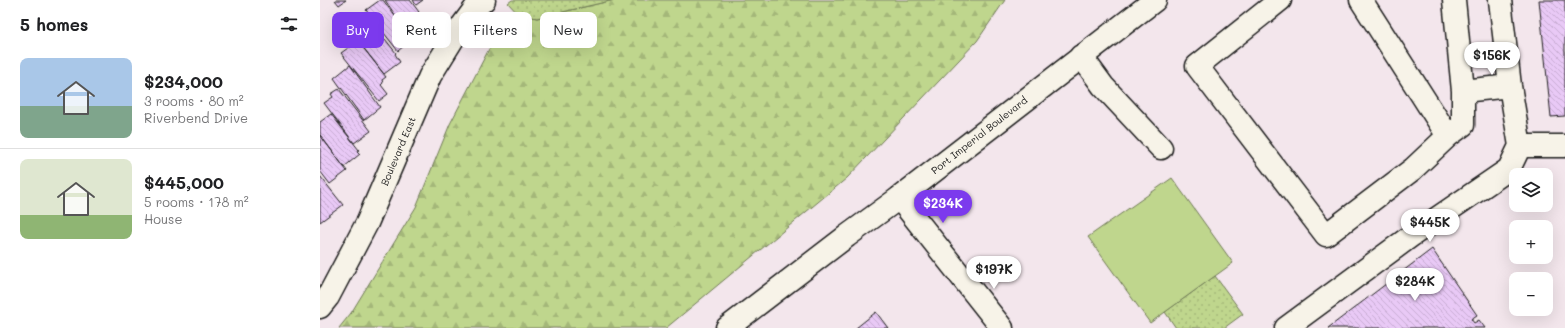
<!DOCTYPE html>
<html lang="en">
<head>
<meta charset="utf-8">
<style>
  :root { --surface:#fff; --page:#f2f2f2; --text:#202124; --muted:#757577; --line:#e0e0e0; --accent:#7c3aed }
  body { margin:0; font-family:Mali,sans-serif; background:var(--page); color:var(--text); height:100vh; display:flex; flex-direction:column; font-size:15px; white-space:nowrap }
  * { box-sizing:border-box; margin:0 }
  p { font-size:13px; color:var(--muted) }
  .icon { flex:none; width:22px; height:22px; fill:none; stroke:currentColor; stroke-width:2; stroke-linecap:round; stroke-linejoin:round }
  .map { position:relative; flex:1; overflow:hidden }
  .drawer { display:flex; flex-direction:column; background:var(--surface); width:320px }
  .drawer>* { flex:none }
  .top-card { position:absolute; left:12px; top:12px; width:380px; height:36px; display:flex; gap:8px }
  .controls { position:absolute; left:1189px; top:168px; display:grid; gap:8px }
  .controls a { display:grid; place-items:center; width:44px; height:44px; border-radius:8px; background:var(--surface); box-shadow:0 4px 16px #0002; font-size:20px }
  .price { position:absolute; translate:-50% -34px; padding:0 9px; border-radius:14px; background:#fff; color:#222; font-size:13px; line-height:26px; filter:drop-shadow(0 1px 2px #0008) }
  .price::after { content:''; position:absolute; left:50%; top:24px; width:12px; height:9px; margin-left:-6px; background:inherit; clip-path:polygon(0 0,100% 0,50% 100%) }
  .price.selected { background:var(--accent); color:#fff }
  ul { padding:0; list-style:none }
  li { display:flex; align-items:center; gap:12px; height:100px; padding:0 20px }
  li+li { border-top:1px solid var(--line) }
  li span { display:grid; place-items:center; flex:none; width:112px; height:80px; border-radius:8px; color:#555 }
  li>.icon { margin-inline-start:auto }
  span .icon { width:48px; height:48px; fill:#fffc; stroke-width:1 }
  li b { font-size:17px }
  h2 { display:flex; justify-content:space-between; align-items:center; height:48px; padding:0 20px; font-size:17px }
  .chip { padding:0 14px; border-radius:8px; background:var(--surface); box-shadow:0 4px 16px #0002; font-size:14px; line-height:36px }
  .chip.selected { background:var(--accent); color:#fff }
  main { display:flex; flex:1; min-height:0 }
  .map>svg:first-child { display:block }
</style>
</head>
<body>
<main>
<section class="drawer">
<h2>5 homes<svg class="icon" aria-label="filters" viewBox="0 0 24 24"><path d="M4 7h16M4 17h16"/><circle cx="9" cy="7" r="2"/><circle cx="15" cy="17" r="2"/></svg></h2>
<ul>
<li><span style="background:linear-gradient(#a9c7e8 60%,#7fa58c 0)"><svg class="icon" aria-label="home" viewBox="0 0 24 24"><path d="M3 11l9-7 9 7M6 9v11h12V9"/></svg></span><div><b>$234,000</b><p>3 rooms · 80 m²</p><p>Riverbend Drive</p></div></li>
<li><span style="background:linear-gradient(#dfe7d0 70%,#8fb573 0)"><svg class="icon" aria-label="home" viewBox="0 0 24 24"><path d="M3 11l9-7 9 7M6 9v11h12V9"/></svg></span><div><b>$445,000</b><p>5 rooms · 178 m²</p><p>House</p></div></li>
</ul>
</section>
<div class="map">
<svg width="1245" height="328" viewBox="0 0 1245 328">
  <defs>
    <pattern id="forest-firs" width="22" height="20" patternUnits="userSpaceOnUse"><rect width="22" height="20" fill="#bfd68d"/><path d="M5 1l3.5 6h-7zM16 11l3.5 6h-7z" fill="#a4b779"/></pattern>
    <pattern id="park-dots" width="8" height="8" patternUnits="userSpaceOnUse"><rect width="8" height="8" fill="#bfd68d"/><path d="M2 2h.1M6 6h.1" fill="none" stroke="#a4b779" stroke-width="1.8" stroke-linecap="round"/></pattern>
    <pattern id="building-back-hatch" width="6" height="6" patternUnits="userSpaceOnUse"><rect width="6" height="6" fill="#e9c9f6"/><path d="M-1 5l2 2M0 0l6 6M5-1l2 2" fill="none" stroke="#c7acd2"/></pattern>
  </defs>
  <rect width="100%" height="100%" fill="#f3e6ec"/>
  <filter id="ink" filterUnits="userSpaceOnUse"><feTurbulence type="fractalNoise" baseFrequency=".025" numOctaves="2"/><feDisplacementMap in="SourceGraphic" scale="8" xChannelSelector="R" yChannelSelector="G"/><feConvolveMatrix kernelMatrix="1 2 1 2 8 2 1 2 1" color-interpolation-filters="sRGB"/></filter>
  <g filter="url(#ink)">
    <path fill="url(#forest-firs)" stroke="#6e7954" d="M294,0H685L657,41L527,178L346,328H19L31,313L96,207L130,124L169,49L198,14L217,18Z"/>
    <path fill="url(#park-dots)" stroke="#6e7954" d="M192,0H294L217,18L198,14L188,3Z
      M895,276L923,314L904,328H856L845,312Z"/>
    <path fill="#bfd68d" stroke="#6e7954" d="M852,178L913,263L830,323L768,237Z"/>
    <path fill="url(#building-back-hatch)" stroke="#1c1c1c" d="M15,0H26L19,5Z
      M60,0H63L92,39L78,51L46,10Z
      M65,0H90L99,12L82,25Z
      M93,0H103L96,5Z
      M1219,0H1245V116L1231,117Z
      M49,18L58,29L55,31L61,39H65L76,53L75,54L80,62L64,74L42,46L43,42L40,38L38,40L31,30Z
      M38,41L66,77L62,80L63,83L61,85L68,94L59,101L21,53Z
      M30,65L60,107L44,120L14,78Z
      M19,89L51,131L34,143L4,103L13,97L11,94Z
      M11,114L39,150L37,151L40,154L24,167L0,135V122Z
      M0,135L27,171L10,184L0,171Z
      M0,176L23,205L0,222Z
      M1112,249L1157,315L1151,319L1154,323L1159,320L1165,328H1008Z
      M556,312L568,328H536Z"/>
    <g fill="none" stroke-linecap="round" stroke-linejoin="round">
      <g stroke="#1c1c1c" stroke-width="25">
        <path id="minor" d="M960,0L877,66L1006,235L1093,169L1128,136
          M1041,0L1128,136L1143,125V91L1134,0
          M1180,0L1190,86L1200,146
          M761,56L783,86L841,148
          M1143,91L1190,86
          M579,198L682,328
          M966,328L1091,236L1189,169L1200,146H1245"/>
      </g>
      <g stroke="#1c1c1c" stroke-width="25">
        <path id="major" d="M0,307L8,297L47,223L110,76L136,34L156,7L164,0
          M407,328L527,236L579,198L835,0"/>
      </g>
      <use href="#minor" stroke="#f7f3e8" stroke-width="22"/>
      <use href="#major" stroke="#f7f3e8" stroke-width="22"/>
    </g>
  </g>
  <g text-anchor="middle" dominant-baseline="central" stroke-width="3" stroke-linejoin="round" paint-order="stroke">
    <g font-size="10" fill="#1c1c1c" stroke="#f7f3e8">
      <text transform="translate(659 135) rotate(-38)">Port Imperial Boulevard</text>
      <text transform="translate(78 151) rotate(-67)">Boulevard East</text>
    </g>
  </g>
</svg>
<div class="controls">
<a><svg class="icon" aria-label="layers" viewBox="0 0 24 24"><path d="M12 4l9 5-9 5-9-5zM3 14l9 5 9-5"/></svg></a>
<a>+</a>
<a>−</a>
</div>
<b class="price" style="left:1172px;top:76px">$156K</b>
<b class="price selected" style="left:623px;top:224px">$234K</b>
<b class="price" style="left:1110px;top:243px">$445K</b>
<b class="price" style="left:674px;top:290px">$197K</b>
<b class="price" style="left:1095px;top:302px">$284K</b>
<div class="top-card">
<a class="chip selected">Buy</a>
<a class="chip">Rent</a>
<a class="chip">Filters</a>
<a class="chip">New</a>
</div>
</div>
</main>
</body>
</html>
